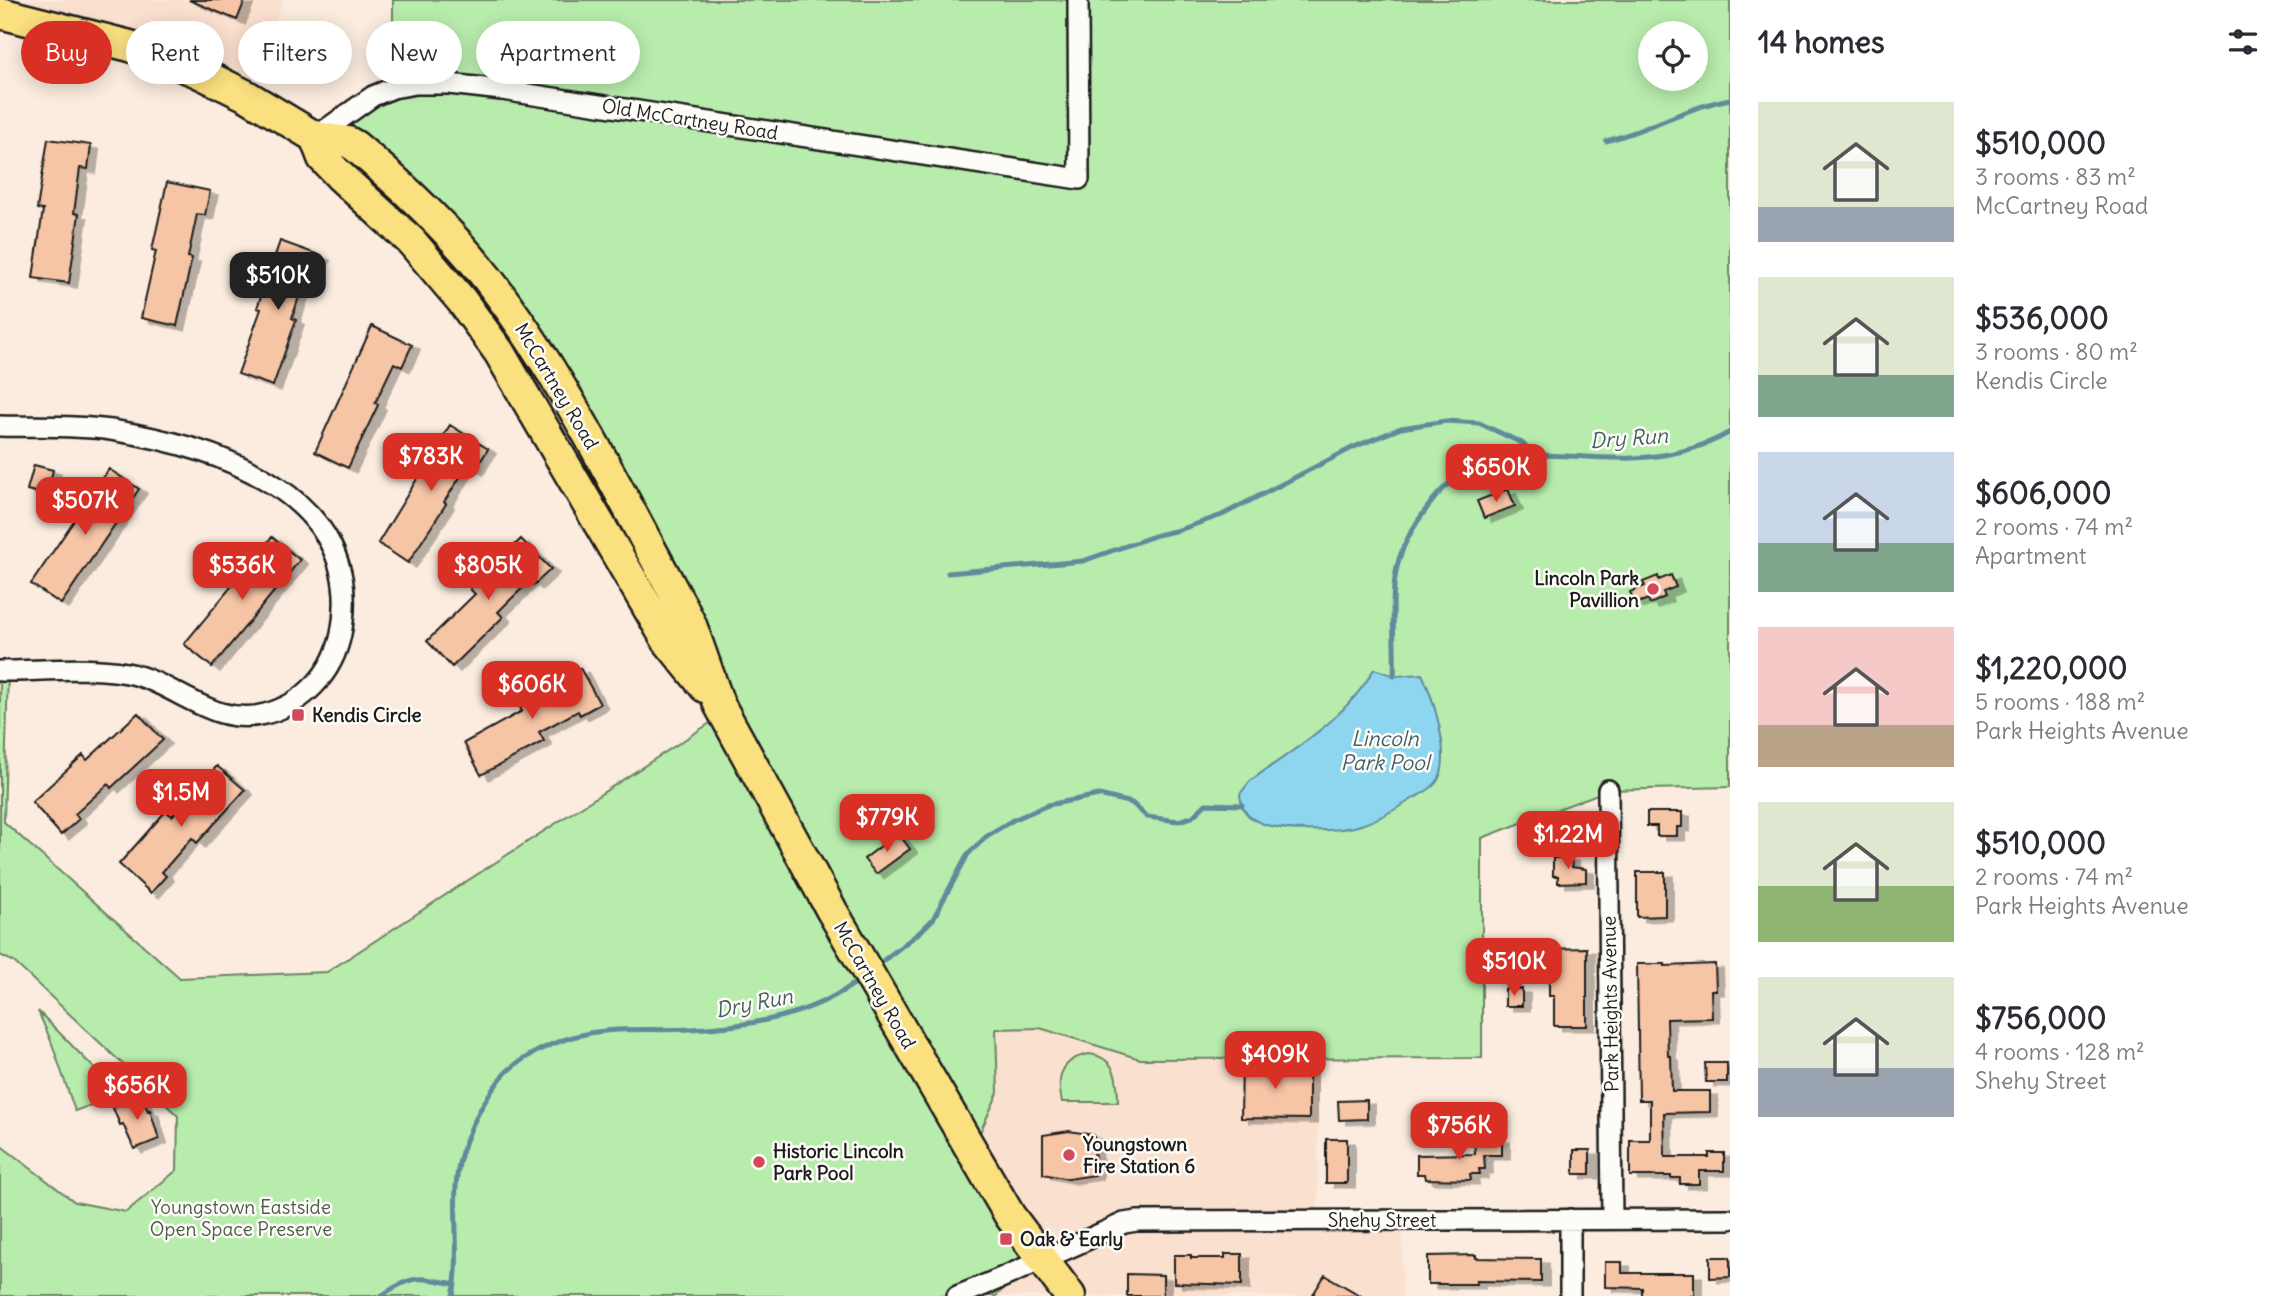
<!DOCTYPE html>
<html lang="en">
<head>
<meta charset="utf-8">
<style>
  :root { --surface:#fff; --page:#f2f2f3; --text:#2b2b33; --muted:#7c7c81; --accent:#d93025 }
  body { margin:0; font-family:Delius,sans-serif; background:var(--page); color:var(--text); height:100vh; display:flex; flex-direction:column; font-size:26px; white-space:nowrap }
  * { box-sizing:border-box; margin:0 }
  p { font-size:23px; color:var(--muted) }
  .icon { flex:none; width:38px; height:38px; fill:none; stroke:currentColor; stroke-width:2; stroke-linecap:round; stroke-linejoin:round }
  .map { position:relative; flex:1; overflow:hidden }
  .drawer { display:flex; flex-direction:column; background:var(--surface); width:560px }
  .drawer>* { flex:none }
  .guide { position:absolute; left:21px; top:21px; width:665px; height:63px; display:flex; gap:14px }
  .tools { position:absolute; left:1638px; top:21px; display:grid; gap:14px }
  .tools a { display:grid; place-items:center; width:70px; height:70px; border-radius:50%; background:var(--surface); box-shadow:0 4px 18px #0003; font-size:35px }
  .price { position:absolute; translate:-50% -60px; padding:0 16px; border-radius:14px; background:var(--accent); color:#fff; font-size:23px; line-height:46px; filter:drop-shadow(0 2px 4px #0008) }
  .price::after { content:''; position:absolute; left:50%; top:42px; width:21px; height:16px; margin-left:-10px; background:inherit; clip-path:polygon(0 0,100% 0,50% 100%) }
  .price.active { background:#222; color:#fff }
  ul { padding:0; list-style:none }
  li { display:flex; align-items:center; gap:21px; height:175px; padding:0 28px }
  li span { display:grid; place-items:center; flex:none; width:196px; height:140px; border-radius:0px; color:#555 }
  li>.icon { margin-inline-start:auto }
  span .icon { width:84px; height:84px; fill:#fffc; stroke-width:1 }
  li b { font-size:30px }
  h2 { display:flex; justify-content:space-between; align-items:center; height:84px; padding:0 28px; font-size:30px }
  .tag { padding:0 24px; border-radius:32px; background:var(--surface); box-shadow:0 4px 18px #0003; font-size:24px; line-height:63px }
  .tag.active { background:var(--accent); color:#fff }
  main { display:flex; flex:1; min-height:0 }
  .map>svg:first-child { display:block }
</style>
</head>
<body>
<main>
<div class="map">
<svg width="1730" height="1296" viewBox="0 0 1730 1296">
  <defs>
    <filter id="shadow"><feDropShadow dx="8" dy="4.5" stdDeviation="0" flood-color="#0004"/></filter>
  </defs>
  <rect width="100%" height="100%" fill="#fbecdf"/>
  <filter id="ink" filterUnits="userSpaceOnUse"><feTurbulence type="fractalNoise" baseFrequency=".0143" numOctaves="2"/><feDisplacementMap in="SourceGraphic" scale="14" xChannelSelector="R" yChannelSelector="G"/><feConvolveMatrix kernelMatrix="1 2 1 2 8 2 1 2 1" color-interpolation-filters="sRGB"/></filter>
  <g filter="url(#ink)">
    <path fill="#fae0ce" d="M0,0H283L247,96Z
      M1040,1028L1141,1059H1318V1220H1403L1402,1296H996L1023,1270L971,1152L998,1093L995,1029Z"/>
    <path fill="#b8ecad" stroke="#6a8464" stroke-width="2" fill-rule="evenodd" d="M393,0H1730V787L1608,790L1482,838V1058L1140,1059L1040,1028L996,1029L998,1093L971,1152L1042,1259L1023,1270L996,1296H0V1145L75,1202L126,1212L177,1170L178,1116L14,962L0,955V671H8L4,822L180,978L327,972L724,714L584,429L428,210L315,137L393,88ZM1650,33H1696V79H1650Z
      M38,1011L94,1068L113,1097L75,1111L51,1041Z
      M1089,1054C1116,1057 1118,1080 1118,1102H1062C1056,1077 1061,1059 1089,1054Z"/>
    <path fill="#8ed5ef" stroke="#608b9b" stroke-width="2" d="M1374,669L1395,676L1422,674C1433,697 1451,754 1439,778C1434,788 1423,793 1414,798C1398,808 1380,819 1361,825C1338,833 1264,834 1247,814C1242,809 1241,802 1240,794L1250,781C1294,749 1347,718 1374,669Z"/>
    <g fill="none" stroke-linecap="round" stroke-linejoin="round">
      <path stroke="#608b9b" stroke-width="5" d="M1606,141C1649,130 1687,107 1730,99
        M948,573L1083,561L1157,535L1179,530L1222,515L1354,447L1401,428L1446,421L1479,423L1522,443L1534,455
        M1394,676C1396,637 1388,597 1399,559C1405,540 1415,524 1427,508C1481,432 1554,461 1633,458C1665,457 1702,449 1730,432
        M875,967L920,932L933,919L968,854L988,835L1013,820L1048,805L1099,795L1132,803L1147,817L1178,821L1192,817L1206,804L1242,805
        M381,1296C413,1274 419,1277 455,1284
        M453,1296C463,1245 446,1192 465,1143C473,1121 487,1096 501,1078C518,1057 559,1039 585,1034C619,1027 656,1031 691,1029C752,1026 813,1016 862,978"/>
    </g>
    <path fill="#f6c5a6" stroke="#1c1c1c" stroke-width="2" filter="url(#shadow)" d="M189,0H245L237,20Z
      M48,139L91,145L88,169L80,168L74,213L79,214L69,283L33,278L43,210L37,209Z
      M167,182L210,191L205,215L197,214L188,257L192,258L177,326L141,318L156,251L152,250Z
      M280,241L322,256L314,279L306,276L292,318L296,320L273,386L238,374L261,309L257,308Z
      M372,326L412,345L402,367L394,363L375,403L378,405L348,468L315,452Z
      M450,425L488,449L475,470L468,465L444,502L446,504L408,563L378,543Z
      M34,465L53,470L47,495L27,490Z
      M109,469L139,489L61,604L31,584Z
      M1508,489L1515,506L1484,518L1477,501Z
      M272,537L300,560L212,667L184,644Z
      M521,539L551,569L534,585L530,581L509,601L498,612L503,617L452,667L427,641L475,594L470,589Z
      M1671,575L1676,587L1663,592L1665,597L1650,604L1648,599L1635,604L1630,592L1645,586L1643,582L1658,576L1659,580Z
      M580,668L600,704L580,715L578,711L539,732L544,741L481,775L464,743L522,711L517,702Z
      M138,713L163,740L111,788L108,784L75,814L79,819L61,835L32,802L83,755L87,760Z
      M217,766L245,790L197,843L192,838L162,872L166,876L151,893L119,864L166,811L172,816Z
      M1647,812H1682V827H1677V836H1657V826H1647Z
      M898,833L910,849L876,874L864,859Z
      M1571,857L1572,867L1586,869V882L1558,883V876H1553V858Z
      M1637,872H1665V916L1637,917Z
      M1587,948V1026H1554V996H1549V977H1515V957H1549V949Z
      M1637,964H1665V966L1715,964L1716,990H1711L1712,1018L1667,1019L1668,1056H1671L1672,1091H1710V1112L1664,1113L1665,1157H1709V1153H1724V1171H1699V1184H1680V1178H1671V1176H1630V1140H1650V1100H1639Z
      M1505,989H1522V1006H1505Z
      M1242,1063H1309V1119L1241,1118Z
      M1705,1063H1727V1082H1706Z
      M141,1096L148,1111L150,1110L159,1139L134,1149L123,1124L120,1125L113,1108Z
      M1367,1100V1119L1339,1120L1338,1101Z
      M1069,1131L1094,1135L1095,1175L1068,1179L1043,1174V1135Z
      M1474,1138H1502V1155H1484L1485,1169H1479L1480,1174H1470L1471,1180L1425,1179L1424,1174H1417V1155L1475,1154Z
      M1326,1139H1347V1183H1326Z
      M1574,1150H1590V1174H1574Z
      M1225,1254H1242V1285L1174,1283V1255H1191V1258H1225Z
      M1476,1255V1258L1541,1259V1282L1476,1281L1477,1284H1428V1256Z
      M1710,1257H1730V1277L1710,1278Z
      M1605,1262H1622V1273H1694V1296H1642V1288L1605,1287Z
      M1127,1274L1163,1275V1296H1127Z
      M1325,1275L1361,1296H1312Z"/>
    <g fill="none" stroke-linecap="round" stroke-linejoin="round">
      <g stroke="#1c1c1c" stroke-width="24">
        <path id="minor" d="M315,137L373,96L393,88L416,84H449L502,90L1079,179L1078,0
          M0,426C37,427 74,425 111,430C219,447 368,496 341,634C333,673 304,704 265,714C213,728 175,682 127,673C86,666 41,671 0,671
          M1608,790L1612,1219
          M1570,1219V1296
          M957,1296C1014,1274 1068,1248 1124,1223L1137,1221L1730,1219"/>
      </g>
      <g stroke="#1c1c1c" stroke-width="35">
        <path id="highway" d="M0,13L130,46L198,72L247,96L315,137L348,142L355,146C403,186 448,228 487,278C564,377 621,497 682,607L691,625L719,704L832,911L1010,1216L1070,1296
          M315,137L323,158L340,176L411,241L462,301L499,352L667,640L705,687"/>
      </g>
      <use href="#minor" stroke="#fdfcf7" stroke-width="19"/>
      <use href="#highway" stroke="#fbe080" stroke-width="30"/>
    </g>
  </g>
  <g fill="#d1495b" stroke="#fdfcf7" stroke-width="2.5">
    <circle cx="1653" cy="589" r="7"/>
    <rect x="291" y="708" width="14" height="14" rx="3.5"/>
    <circle cx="1069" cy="1155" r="7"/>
    <circle cx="759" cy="1162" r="7"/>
    <rect x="999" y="1232" width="14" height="14" rx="3.5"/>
  </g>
  <g text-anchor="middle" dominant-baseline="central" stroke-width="5" stroke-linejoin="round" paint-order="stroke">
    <g font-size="19" fill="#1c1c1c" stroke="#fdfcf7">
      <text transform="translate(690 119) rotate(9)">Old McCartney Road</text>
      <text transform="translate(557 386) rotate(59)">McCartney Road</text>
      <text transform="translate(875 985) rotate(60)">McCartney Road</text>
      <text transform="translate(1610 1004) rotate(-91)">Park Heights Avenue</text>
      <text x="1382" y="1220">Shehy Street</text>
    </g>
    <g font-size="19" font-weight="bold" fill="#1c1c1c" stroke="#fdfcf7" text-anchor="start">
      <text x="1639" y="578" text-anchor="end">Lincoln Park<tspan x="1639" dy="22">Pavillion</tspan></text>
      <text x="312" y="715">Kendis Circle</text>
      <text x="1083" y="1144">Youngstown<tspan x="1083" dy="22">Fire Station 6</tspan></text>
      <text x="773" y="1151">Historic Lincoln<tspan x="773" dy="22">Park Pool</tspan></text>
      <text x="1020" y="1239">Oak &amp; Early</text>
    </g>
    <g font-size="19" fill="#4b5a48" stroke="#fdfcf7">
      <text x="241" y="1207">Youngstown Eastside<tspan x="241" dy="22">Open Space Preserve</tspan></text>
    </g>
    <g font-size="21" font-style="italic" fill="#445d66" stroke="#fdfcf7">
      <text transform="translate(1629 438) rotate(-4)">Dry Run</text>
      <text x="1385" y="738">Lincoln<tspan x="1385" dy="24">Park Pool</tspan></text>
      <text transform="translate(754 1003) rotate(-11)">Dry Run</text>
    </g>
  </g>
</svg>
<div class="tools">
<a><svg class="icon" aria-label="locate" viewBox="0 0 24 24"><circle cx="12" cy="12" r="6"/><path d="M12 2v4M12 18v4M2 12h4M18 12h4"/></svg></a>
</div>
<b class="price active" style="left:278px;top:312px">$510K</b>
<b class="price" style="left:431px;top:493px">$783K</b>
<b class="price" style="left:1496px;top:504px">$650K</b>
<b class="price" style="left:85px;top:537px">$507K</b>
<b class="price" style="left:242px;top:602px">$536K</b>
<b class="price" style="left:488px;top:602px">$805K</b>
<b class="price" style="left:532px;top:721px">$606K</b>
<b class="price" style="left:181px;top:829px">$1.5M</b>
<b class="price" style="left:887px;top:854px">$779K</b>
<b class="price" style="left:1568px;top:871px">$1.22M</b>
<b class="price" style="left:1514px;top:998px">$510K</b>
<b class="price" style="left:1275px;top:1091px">$409K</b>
<b class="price" style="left:137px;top:1122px">$656K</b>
<b class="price" style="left:1459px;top:1162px">$756K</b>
<div class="guide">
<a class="tag active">Buy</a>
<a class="tag">Rent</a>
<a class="tag">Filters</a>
<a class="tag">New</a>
<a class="tag">Apartment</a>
</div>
</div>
<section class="drawer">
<h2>14 homes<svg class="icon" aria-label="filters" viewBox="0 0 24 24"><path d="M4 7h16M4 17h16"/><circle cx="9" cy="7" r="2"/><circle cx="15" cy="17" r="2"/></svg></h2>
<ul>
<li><span style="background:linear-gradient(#dfe7d0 75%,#9aa5b1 0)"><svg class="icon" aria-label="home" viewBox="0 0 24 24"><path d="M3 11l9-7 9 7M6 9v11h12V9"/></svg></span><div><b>$510,000</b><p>3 rooms · 83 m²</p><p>McCartney Road</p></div></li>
<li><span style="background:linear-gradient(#dfe7d0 70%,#7fa58c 0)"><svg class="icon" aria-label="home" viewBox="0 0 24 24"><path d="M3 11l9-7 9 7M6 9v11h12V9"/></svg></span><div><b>$536,000</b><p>3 rooms · 80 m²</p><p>Kendis Circle</p></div></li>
<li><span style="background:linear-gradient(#c9d6e8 65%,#7fa58c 0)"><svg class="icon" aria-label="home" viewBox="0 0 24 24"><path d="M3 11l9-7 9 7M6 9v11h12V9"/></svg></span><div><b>$606,000</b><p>2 rooms · 74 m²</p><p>Apartment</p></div></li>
<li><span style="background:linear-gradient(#f6c9c9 70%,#b9a48a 0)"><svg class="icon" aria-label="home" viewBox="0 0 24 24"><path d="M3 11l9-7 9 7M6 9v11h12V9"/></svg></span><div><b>$1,220,000</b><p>5 rooms · 188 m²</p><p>Park Heights Avenue</p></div></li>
<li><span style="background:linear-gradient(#dfe7d0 60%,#8fb573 0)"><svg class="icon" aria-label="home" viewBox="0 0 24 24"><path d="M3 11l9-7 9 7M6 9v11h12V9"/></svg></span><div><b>$510,000</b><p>2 rooms · 74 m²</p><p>Park Heights Avenue</p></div></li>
<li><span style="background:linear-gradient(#dfe7d0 65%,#9aa5b1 0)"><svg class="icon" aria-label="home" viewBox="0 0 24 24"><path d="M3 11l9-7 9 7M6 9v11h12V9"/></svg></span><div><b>$756,000</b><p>4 rooms · 128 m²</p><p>Shehy Street</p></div></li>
</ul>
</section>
</main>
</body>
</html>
